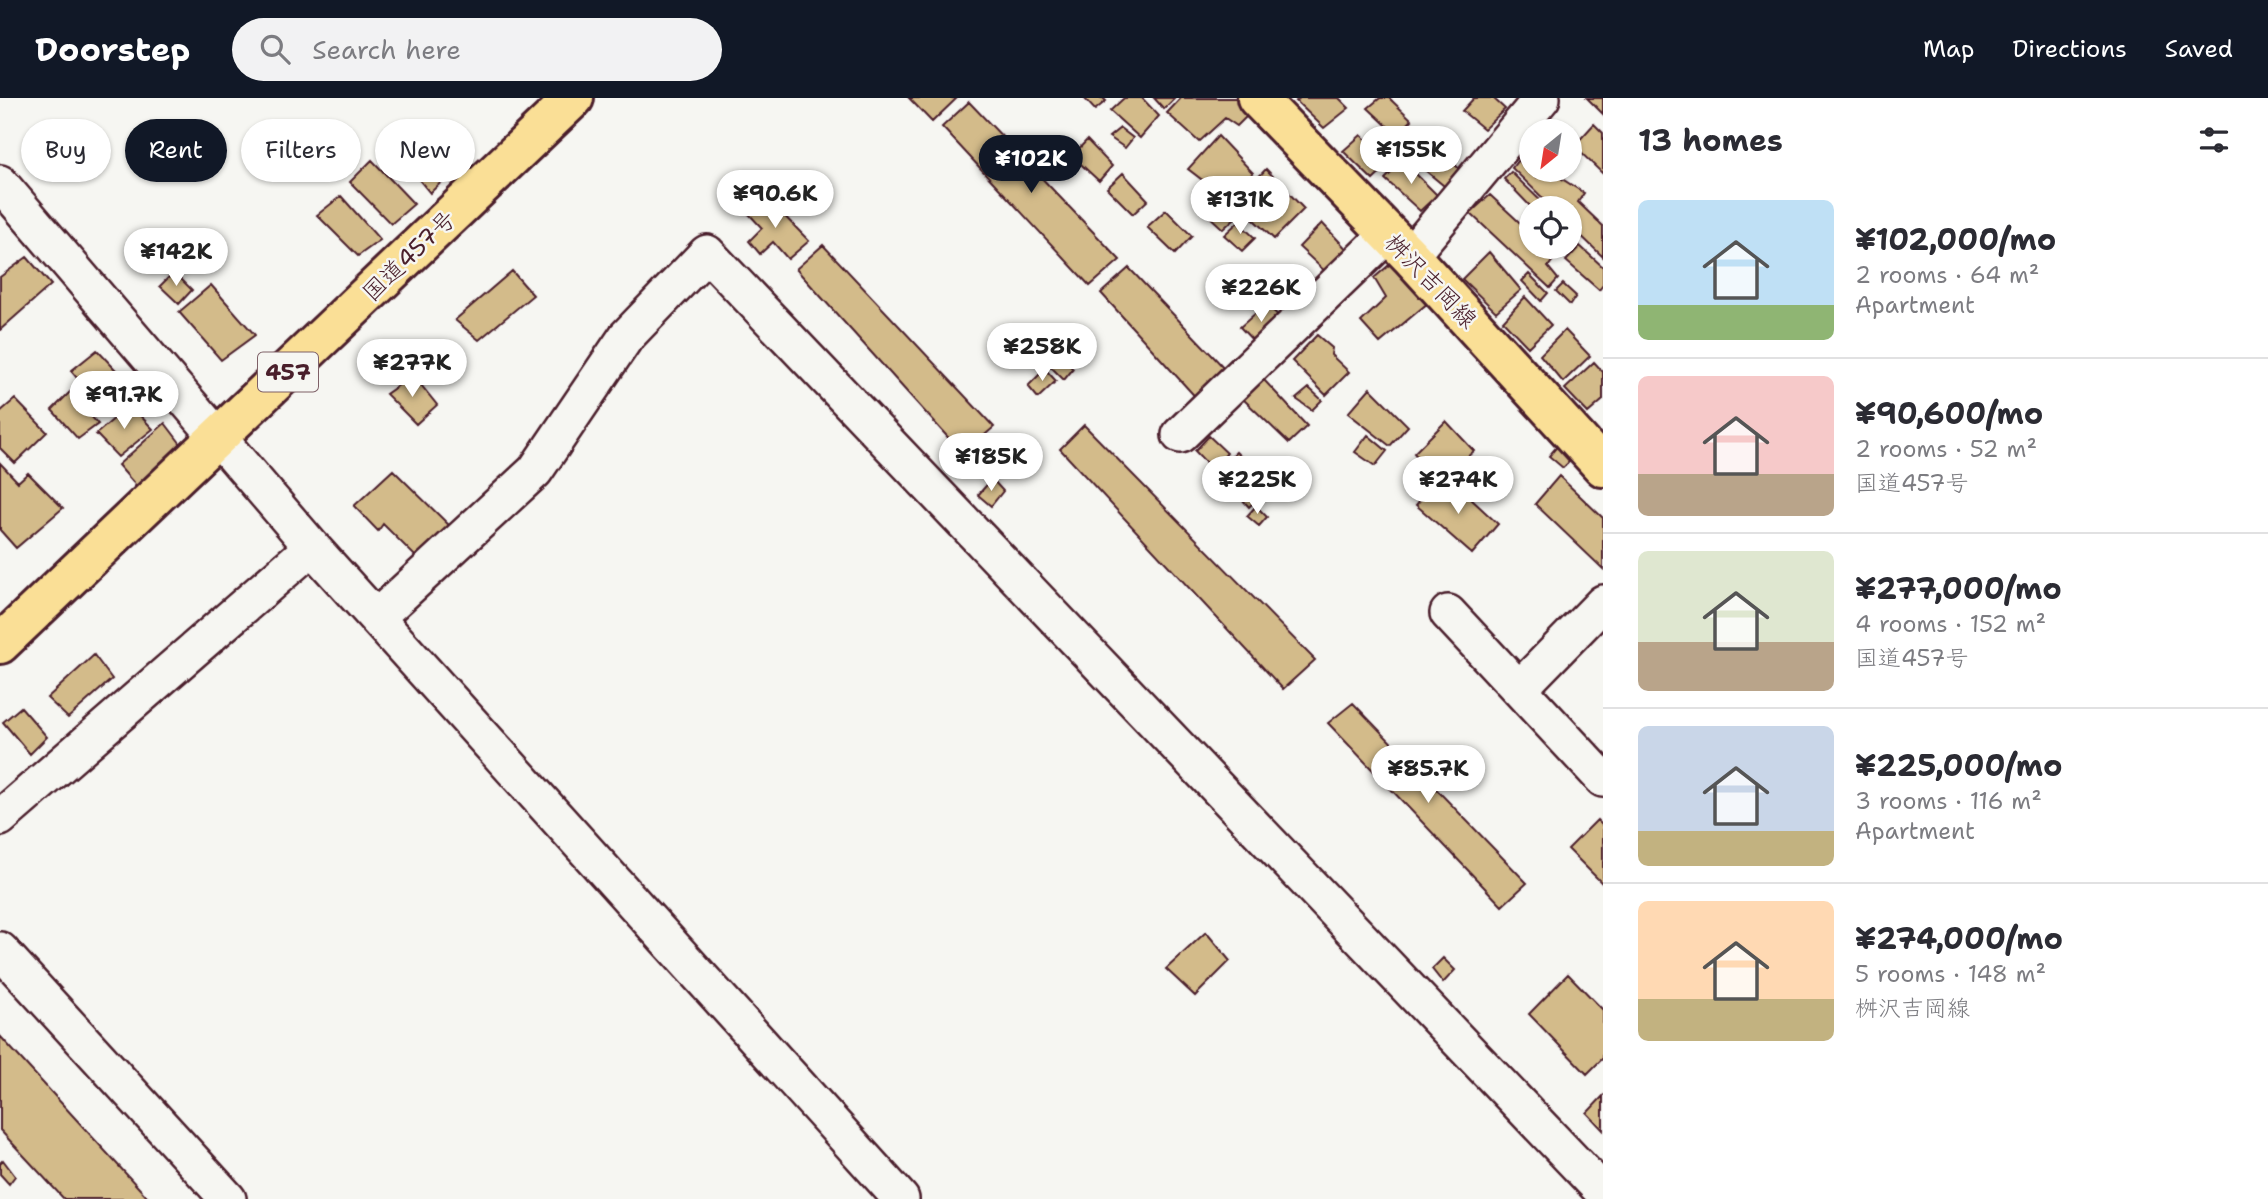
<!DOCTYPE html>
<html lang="en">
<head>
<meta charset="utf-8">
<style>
  :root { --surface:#fff; --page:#f2f2f3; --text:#2b2b33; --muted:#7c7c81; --line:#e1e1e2; --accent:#111827 }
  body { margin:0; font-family:"Shantell Sans","Klee One",sans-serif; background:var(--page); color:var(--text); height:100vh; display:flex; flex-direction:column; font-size:26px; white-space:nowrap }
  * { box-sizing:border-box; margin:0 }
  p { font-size:23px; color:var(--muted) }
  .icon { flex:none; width:38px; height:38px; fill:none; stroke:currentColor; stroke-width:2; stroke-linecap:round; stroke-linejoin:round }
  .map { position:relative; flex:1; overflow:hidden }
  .sheet { display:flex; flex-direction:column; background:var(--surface); width:665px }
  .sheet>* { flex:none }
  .banner { position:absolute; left:21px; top:21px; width:665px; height:63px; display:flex; gap:14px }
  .needle { width:46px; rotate:210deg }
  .fabs { position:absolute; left:1519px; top:21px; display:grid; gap:14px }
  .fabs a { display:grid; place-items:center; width:63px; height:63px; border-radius:50%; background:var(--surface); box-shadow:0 2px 5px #0004; font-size:35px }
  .price { position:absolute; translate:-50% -60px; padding:0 16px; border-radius:24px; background:#fff; color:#222; font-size:23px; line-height:46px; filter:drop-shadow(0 2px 4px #0008) }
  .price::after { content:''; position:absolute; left:50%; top:42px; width:21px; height:16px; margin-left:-10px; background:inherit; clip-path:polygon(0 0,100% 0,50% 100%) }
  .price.selected { background:var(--accent); color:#fff }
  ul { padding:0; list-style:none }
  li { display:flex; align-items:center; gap:21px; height:175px; padding:0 35px }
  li+li { border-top:2px solid var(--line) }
  li span { display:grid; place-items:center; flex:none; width:196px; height:140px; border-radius:10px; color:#555 }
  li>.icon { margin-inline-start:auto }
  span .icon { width:84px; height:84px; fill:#fffc; stroke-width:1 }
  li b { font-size:30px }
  h2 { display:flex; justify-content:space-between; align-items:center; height:84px; padding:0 35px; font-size:30px }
  .chip { padding:0 24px; border-radius:32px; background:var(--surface); box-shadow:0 2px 5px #0004; font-size:24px; line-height:63px }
  .chip.selected { background:var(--accent); color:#fff }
  header { display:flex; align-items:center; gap:42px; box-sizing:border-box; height:98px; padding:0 35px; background:var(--accent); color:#fff }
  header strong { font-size:33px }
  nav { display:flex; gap:38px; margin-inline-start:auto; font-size:24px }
  .search { width:490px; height:63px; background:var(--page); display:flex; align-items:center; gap:18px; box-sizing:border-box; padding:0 24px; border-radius:38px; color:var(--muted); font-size:26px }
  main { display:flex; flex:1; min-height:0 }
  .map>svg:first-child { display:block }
</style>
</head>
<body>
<header>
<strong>Doorstep</strong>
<div class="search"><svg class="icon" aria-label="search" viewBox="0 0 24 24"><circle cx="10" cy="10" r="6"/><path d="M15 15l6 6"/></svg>Search here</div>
<nav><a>Map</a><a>Directions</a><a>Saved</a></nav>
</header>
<main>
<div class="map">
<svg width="1603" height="1101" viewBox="0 0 1603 1101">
  <rect width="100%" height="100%" fill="#f6f6f2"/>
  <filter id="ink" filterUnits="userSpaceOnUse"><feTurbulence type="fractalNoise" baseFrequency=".0143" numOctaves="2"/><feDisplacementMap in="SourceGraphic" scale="14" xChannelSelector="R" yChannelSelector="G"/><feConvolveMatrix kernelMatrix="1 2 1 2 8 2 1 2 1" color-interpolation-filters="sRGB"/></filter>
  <g filter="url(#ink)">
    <path fill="#d3bb8a" stroke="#4a1f2b" stroke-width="2" d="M909,0H957L932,24Z
      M1084,0H1103L1106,3L1095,12Z
      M1124,0H1142L1159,18L1140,40L1110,13Z
      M1154,0H1175L1164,11Z
      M1181,0H1238L1252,13L1237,28L1225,20L1199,44L1167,15Z
      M1300,0H1339L1349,10L1324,30L1296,3Z
      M1380,0H1389L1412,22L1397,37L1368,10Z
      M1474,0H1493L1505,11L1484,31L1462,13Z
      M1587,0H1603V16Z
      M969,4L1120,162L1090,188L942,29Z
      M1594,26L1603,35V76L1574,48Z
      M1415,27L1441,51L1425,67L1400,44Z
      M415,30L450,76L430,95L393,50Z
      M1120,30L1133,40L1125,50L1109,39Z
      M1361,37L1391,65L1373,82L1343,53Z
      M1218,38L1253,75L1227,101L1188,71Z
      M1087,42L1112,68L1099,83L1072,58Z
      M1445,56L1463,75L1449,92L1426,73Z
      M372,62L414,106L391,126L350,84Z
      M1518,62L1537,79L1548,72L1584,95L1578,104L1603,128V159L1570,127V110H1553L1512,70Z
      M1403,63L1437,97L1420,113L1385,81Z
      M1266,71L1304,111L1274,141L1235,104Z
      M1511,74L1548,110H1532L1504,81Z
      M1123,75L1148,102L1133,116L1107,90Z
      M764,97L809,143L788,161L773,144L760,156L749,143L762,130L748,115Z
      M1490,97L1531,135V149H1546L1556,158L1548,169L1558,181L1550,190L1470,115Z
      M341,98L380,142L358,158L317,117Z
      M1218,106L1235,120L1223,131L1207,116Z
      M1166,112L1192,138L1175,156L1147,129Z
      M1238,124L1255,140L1242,153L1224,137Z
      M1322,125L1353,158L1330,178L1299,149Z
      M823,147L994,329L963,356L796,171Z
      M1580,148L1603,169V187L1599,192L1566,163Z
      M1489,154L1521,192L1496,214L1462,181Z
      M27,159L51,187L0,232V179Z
      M1395,162L1429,204L1380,245L1361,224L1386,200L1374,180Z
      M1129,170L1229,275L1200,304L1101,195Z
      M512,173L533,197L479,242L455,222Z
      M174,174L192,192L179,206L160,188Z
      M1529,176L1548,195L1541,203L1522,183Z
      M1563,186L1576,198L1570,207L1556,193Z
      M211,187L255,237L221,262L179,214Z
      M1525,199L1551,227L1528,249L1503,223Z
      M1266,206L1282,221L1256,246L1240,229Z
      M1565,232L1590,258L1563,284L1540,257Z
      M1317,237L1332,250L1331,257L1349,274L1326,297L1292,263Z
      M1038,240L1051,252L1043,261L1029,250Z
      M97,252L131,288L104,312L71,273Z
      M1058,254L1073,271L1064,282L1047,265Z
      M1594,264L1603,274V302L1588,315L1565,291Z
      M1045,271L1056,283L1038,300L1028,288Z
      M413,277L437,307L416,326L386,296Z
      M1264,282L1307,328L1289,345L1242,300Z
      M1309,290L1322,302L1312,312L1296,301Z
      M1370,290L1408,328L1390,348L1348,315Z
      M70,294L98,326L78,341L52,312Z
      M15,301L47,334L15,365L0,350V314Z
      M130,307L153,331L118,359L96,336Z
      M1446,323L1474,353L1449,375L1441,367L1431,375L1414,355Z
      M165,325L184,350L138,390L118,367Z
      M1084,327L1315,562L1283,591L1060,351Z
      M1368,337L1387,353L1375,368L1355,354Z
      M1209,338L1227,355L1213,372L1195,353Z
      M1559,346L1574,359L1563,370L1549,358Z
      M1236,354L1270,388L1249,409L1217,373Z
      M0,365L18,384L28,375L63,410L16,450L0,432Z
      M393,372L457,435L422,465L383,426L378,433L354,408Z
      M1559,378L1603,420V471L1535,406Z
      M992,381L1003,393L991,408L978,397Z
      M1436,383L1446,393L1456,387L1498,426L1472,456L1416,407Z
      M1256,408L1267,419L1259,428L1247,418Z
      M94,557L112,581L68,620L47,600Z
      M1353,605L1527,785L1502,808L1328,625Z
      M21,609L47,639L30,656L3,624Z
      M1597,722L1603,728V786L1568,751Z
      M1206,834L1230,863L1195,898L1166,871Z
      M1443,860L1455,872L1443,885L1432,871Z
      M1568,876L1603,912V960L1587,976L1529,916Z
      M0,938L149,1101H64L0,1032Z
      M1603,998V1032L1587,1015Z
      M3,1062L15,1078L9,1086L0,1076V1065Z"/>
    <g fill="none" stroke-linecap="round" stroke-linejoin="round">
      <g stroke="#4a1f2b" stroke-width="40">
        <path id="minor" d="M0,85L312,449L901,1101
          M1410,158L1542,0
          M1180,337L1387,137
          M1448,515L1603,681
          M376,520L535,373L626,239L707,155L1603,1094
          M1519,591L1603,505
          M0,720L312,449
          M0,852L228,1101"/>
      </g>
      <g stroke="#4a1f2b" stroke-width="44">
        <path id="major" d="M1257,0L1410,158L1603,369"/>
      </g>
      <g stroke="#4a1f2b" stroke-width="44">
        <path id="highway" d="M0,546L574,0"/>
      </g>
      <use href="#minor" stroke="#f6f6f2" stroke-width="35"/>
      <use href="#major" stroke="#fadf96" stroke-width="38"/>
      <use href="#highway" stroke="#fadf96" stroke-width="38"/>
    </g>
  </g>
  <g text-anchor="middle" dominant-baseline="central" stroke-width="5" stroke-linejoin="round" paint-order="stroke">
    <rect fill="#f6f6f2" stroke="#7e6067" stroke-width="2" x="258" y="254.5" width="60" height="39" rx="5"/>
    <g font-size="23" font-weight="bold" fill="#4a1f2b">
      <text x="288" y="274">457</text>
    </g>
    <g font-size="24" fill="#4a1f2b" stroke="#f6f6f2">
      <text transform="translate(409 158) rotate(-44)">国道457号</text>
      <text transform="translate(1431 183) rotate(46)">桝沢吉岡線</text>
    </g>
  </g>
</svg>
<div class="fabs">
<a><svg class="needle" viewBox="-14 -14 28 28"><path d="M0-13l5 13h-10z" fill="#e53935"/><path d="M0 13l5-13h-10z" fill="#7c7c81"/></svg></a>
<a><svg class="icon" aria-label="locate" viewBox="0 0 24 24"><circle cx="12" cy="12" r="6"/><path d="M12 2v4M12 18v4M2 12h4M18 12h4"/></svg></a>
</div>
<b class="price" style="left:1411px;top:88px">¥155K</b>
<b class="price selected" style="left:1031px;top:97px">¥102K</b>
<b class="price" style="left:775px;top:132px">¥90.6K</b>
<b class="price" style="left:1240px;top:138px">¥131K</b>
<b class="price" style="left:176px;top:190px">¥142K</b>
<b class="price" style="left:1261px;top:226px">¥226K</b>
<b class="price" style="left:1042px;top:285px">¥258K</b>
<b class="price" style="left:412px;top:301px">¥277K</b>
<b class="price" style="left:124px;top:333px">¥91.7K</b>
<b class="price" style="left:991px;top:395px">¥185K</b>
<b class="price" style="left:1257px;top:418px">¥225K</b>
<b class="price" style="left:1458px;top:418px">¥274K</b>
<b class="price" style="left:1428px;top:707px">¥85.7K</b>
<div class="banner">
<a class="chip">Buy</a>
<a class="chip selected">Rent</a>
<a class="chip">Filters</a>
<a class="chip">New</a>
</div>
</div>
<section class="sheet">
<h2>13 homes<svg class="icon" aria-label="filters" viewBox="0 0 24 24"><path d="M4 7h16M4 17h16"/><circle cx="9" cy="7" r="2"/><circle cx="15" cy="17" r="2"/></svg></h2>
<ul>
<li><span style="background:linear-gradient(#bfe0f5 75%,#8fb573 0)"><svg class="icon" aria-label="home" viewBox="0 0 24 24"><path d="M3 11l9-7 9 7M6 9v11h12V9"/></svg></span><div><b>¥102,000/mo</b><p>2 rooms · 64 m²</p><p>Apartment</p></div></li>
<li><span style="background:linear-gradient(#f6c9c9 70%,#b9a48a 0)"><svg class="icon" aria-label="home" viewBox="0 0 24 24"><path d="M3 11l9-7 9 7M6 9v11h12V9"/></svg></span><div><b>¥90,600/mo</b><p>2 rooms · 52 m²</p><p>国道457号</p></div></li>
<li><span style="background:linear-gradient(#dfe7d0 65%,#b9a48a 0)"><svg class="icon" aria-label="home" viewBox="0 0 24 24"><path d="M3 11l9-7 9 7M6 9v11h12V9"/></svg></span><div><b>¥277,000/mo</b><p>4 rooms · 152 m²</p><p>国道457号</p></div></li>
<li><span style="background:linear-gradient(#c9d6e8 75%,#c2b280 0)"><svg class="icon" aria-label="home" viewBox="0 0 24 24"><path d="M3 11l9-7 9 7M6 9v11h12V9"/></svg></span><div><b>¥225,000/mo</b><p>3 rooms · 116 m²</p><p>Apartment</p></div></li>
<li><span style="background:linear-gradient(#ffd9b3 70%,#c2b280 0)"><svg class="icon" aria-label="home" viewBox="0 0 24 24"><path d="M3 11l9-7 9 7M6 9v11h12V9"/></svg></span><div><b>¥274,000/mo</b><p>5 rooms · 148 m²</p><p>桝沢吉岡線</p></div></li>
</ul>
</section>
</main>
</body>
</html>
